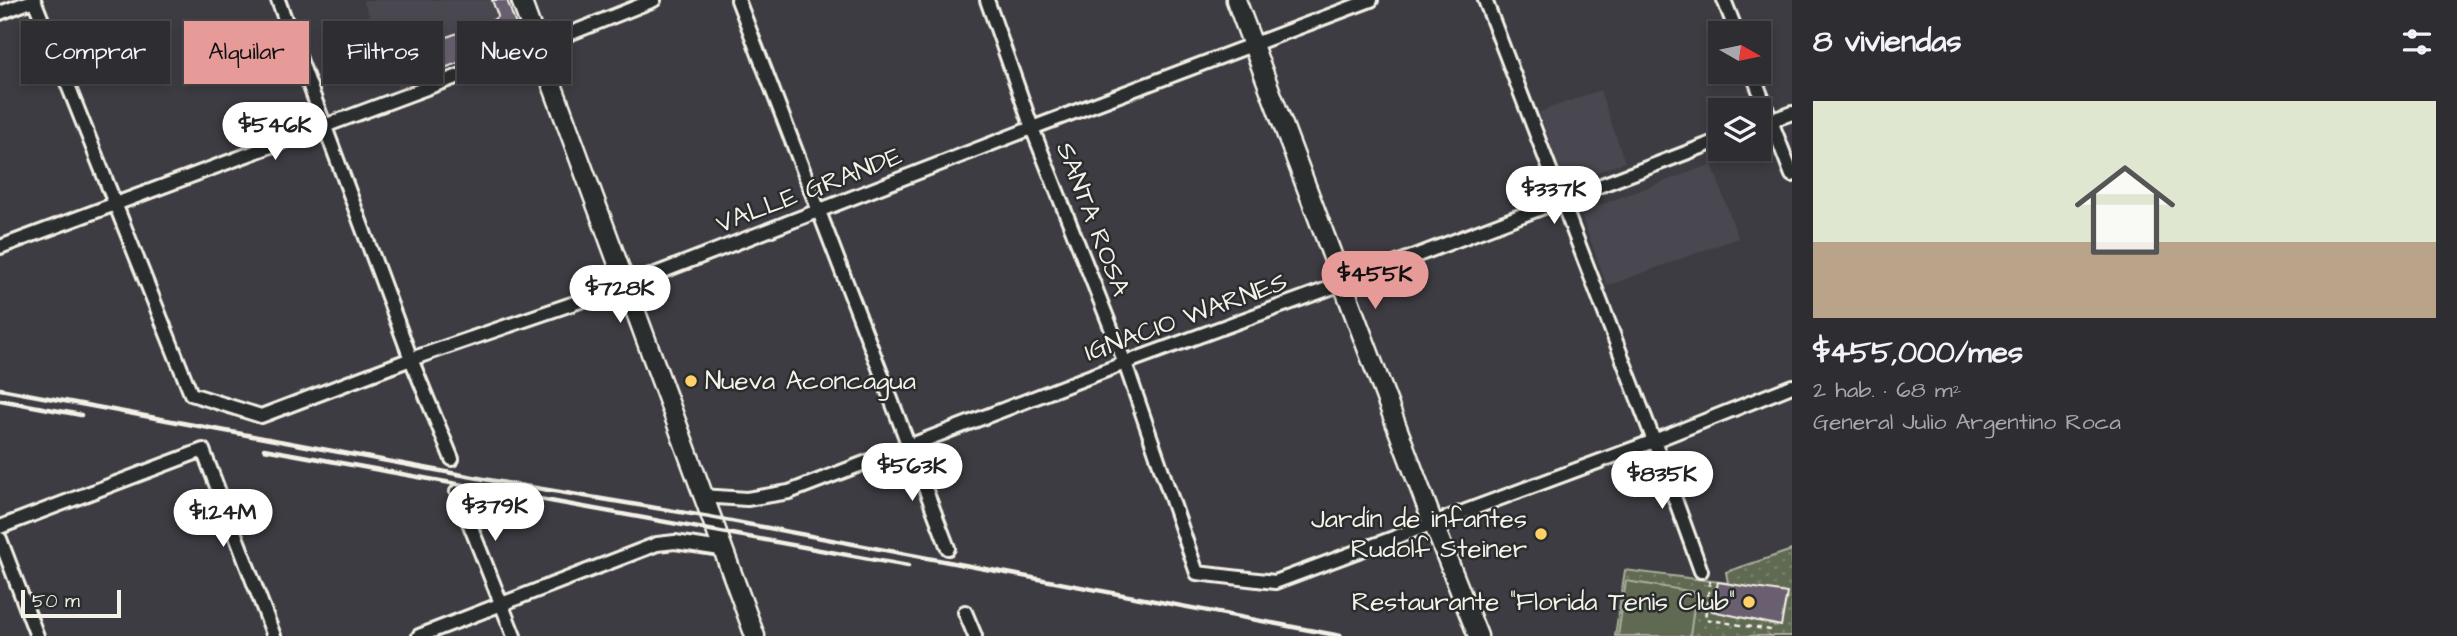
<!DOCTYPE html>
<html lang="es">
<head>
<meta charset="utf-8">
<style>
  :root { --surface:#2e2d32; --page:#3a393e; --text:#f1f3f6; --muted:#a7a8ac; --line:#49494d; --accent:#e69b98 }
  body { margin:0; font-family:"Architects Daughter",sans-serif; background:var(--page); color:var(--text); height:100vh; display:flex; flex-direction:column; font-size:26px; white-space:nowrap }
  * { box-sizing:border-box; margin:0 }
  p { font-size:23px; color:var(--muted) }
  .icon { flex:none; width:38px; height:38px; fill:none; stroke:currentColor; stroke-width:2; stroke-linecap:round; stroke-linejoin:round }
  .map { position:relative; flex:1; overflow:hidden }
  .details { display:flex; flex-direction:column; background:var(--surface); width:665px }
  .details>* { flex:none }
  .guide { position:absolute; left:21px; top:21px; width:665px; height:63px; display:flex; gap:14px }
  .needle { width:46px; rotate:99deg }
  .controls { position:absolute; left:1708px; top:21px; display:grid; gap:14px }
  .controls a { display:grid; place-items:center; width:63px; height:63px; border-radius:0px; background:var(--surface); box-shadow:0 4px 10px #0003,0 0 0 2px var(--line); font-size:35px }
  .scale { position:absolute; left:21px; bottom:18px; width:100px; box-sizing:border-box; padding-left:7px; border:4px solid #f4f1e8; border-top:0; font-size:19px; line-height:24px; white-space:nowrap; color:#f4f1e8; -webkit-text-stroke:5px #2a2d2e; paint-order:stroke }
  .price { position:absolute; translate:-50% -60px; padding:0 16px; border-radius:24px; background:#fff; color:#222; font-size:23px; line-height:46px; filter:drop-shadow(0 2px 4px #0008) }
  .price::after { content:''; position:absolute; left:50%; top:42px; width:21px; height:16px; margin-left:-10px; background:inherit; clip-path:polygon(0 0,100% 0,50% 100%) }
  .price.active { background:var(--accent); color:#111 }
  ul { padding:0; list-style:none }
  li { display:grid; align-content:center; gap:14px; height:371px; padding:0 21px }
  li span { display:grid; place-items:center; height:217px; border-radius:0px; color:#555 }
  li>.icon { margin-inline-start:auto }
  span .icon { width:126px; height:126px; fill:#fffc; stroke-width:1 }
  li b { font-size:30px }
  h2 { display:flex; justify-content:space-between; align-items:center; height:84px; padding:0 21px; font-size:30px }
  .chip { padding:0 24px; border-radius:0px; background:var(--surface); box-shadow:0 4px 10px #0003,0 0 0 2px var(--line); font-size:24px; line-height:63px }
  .chip.active { background:var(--accent); color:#111 }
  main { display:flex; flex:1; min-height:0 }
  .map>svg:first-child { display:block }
</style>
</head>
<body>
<main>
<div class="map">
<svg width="1792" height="636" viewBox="0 0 1792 636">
  <defs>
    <pattern id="grass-dots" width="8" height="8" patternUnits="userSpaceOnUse" patternTransform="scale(1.75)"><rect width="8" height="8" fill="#606b52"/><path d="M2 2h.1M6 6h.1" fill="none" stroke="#77816b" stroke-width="1.8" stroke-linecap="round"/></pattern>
  </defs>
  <rect width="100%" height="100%" fill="#3d3c42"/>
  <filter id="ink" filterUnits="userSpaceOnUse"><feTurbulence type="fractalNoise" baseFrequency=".0143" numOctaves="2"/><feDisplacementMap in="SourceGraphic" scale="14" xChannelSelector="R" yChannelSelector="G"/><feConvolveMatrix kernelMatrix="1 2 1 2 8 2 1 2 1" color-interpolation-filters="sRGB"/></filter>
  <g filter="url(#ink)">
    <path fill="#4a4650" d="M363,0H492L498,16L493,20L423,46L434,72L397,88Z
      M1600,90L1625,162L1565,184L1539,112Z
      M1712,164L1738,238L1607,286L1580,212Z"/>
    <path fill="url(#grass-dots)" stroke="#aaae9d" stroke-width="2" d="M1792,550V636H1615L1625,570L1728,583L1726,572Z"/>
    <path fill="#606b52" stroke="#aaae9d" stroke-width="2" d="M1626,581L1696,592L1690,636H1618Z"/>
    <path fill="#695f6f" stroke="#f4f1e8" stroke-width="2" d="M492,0H507L521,39L434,72L422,46L493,20L498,16Z
      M1718,582L1787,593L1781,626L1712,611Z"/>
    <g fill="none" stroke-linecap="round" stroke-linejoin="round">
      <g stroke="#f4f1e8" stroke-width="18">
        <path id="street" d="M34,0L191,394L261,416L411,359L627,285L1032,128L1371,0
          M278,0L411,359L452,459
          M738,0L948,548
          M987,0L1032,128L1125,363L1197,573L1275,582L1654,441L1792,386
          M1485,0L1654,441L1701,571
          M1724,0L1737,33
          M0,13L34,0
          M1752,72L1792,175
          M1759,125L1792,113
          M0,247L539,46L654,0
          M457,492L514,636
          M701,496L747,499L789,492L1125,363L1344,283L1720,140
          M0,527L203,450L274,636
          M0,539L37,636
          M965,612L975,636
          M419,636L657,544L675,542L721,549"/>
      </g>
      <g stroke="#f4f1e8" stroke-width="23">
        <path id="secondary" d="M521,0L755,636
          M1236,0L1433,523L1478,636"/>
      </g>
      <path stroke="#f4f1e8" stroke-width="2.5" stroke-dasharray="5 5" stroke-linecap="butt" d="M1710,581L1705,619L1770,630V636"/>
      <use href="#street" stroke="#2a2d2e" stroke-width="12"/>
      <use href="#secondary" stroke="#2a2d2e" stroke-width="18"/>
      <path stroke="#f4f1e8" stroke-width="4.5" d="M0,389L500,482L710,517L1341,636
        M0,400L81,415
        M264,449L908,566"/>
    </g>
  </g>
  <g fill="#ffd166" stroke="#2a2d2e" stroke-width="2.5">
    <circle cx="691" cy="381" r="7"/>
    <circle cx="1541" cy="534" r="7"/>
    <circle cx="1749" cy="602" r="7"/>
  </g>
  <g text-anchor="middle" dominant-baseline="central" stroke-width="5" stroke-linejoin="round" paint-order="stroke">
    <g font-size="26" fill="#f4f1e8" stroke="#2a2d2e">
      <text transform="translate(809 190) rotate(-21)">VALLE GRANDE</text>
      <text transform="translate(1093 219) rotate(69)">SANTA ROSA</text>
      <text transform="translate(1186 317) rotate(-20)">IGNACIO WARNES</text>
    </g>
    <g font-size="26" fill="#f4f1e8" stroke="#2a2d2e" text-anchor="end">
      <text x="705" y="381" text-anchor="start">Nueva Aconcagua</text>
      <text x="1527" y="519">Jardín de infantes<tspan x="1527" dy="30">Rudolf Steiner</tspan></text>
      <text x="1735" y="602">Restaurante "Florida Tenis Club"</text>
    </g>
  </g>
</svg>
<div class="controls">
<a><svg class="needle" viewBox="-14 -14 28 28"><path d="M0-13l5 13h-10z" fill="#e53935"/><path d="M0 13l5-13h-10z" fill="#a7a8ac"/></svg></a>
<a><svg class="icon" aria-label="layers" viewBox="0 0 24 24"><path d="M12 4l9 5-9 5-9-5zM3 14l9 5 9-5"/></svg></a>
</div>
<div class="scale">50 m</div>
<b class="price" style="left:275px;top:162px">$546K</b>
<b class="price" style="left:1554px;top:226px">$337K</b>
<b class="price active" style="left:1375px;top:311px">$455K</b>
<b class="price" style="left:620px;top:325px">$728K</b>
<b class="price" style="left:912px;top:503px">$563K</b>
<b class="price" style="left:1662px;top:511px">$835K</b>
<b class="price" style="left:495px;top:543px">$379K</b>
<b class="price" style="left:223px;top:549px">$1.24M</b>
<div class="guide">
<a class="chip">Comprar</a>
<a class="chip active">Alquilar</a>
<a class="chip">Filtros</a>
<a class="chip">Nuevo</a>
</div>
</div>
<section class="details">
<h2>8 viviendas<svg class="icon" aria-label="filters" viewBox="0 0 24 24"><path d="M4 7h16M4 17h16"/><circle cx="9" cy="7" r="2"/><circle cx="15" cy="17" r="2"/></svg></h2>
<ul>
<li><span style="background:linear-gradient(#dfe7d0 65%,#b9a48a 0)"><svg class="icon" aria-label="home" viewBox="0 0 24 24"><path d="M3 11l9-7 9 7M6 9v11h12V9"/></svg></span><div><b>$455,000/mes</b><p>2 hab. · 68 m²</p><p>General Julio Argentino Roca</p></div></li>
</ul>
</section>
</main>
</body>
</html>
